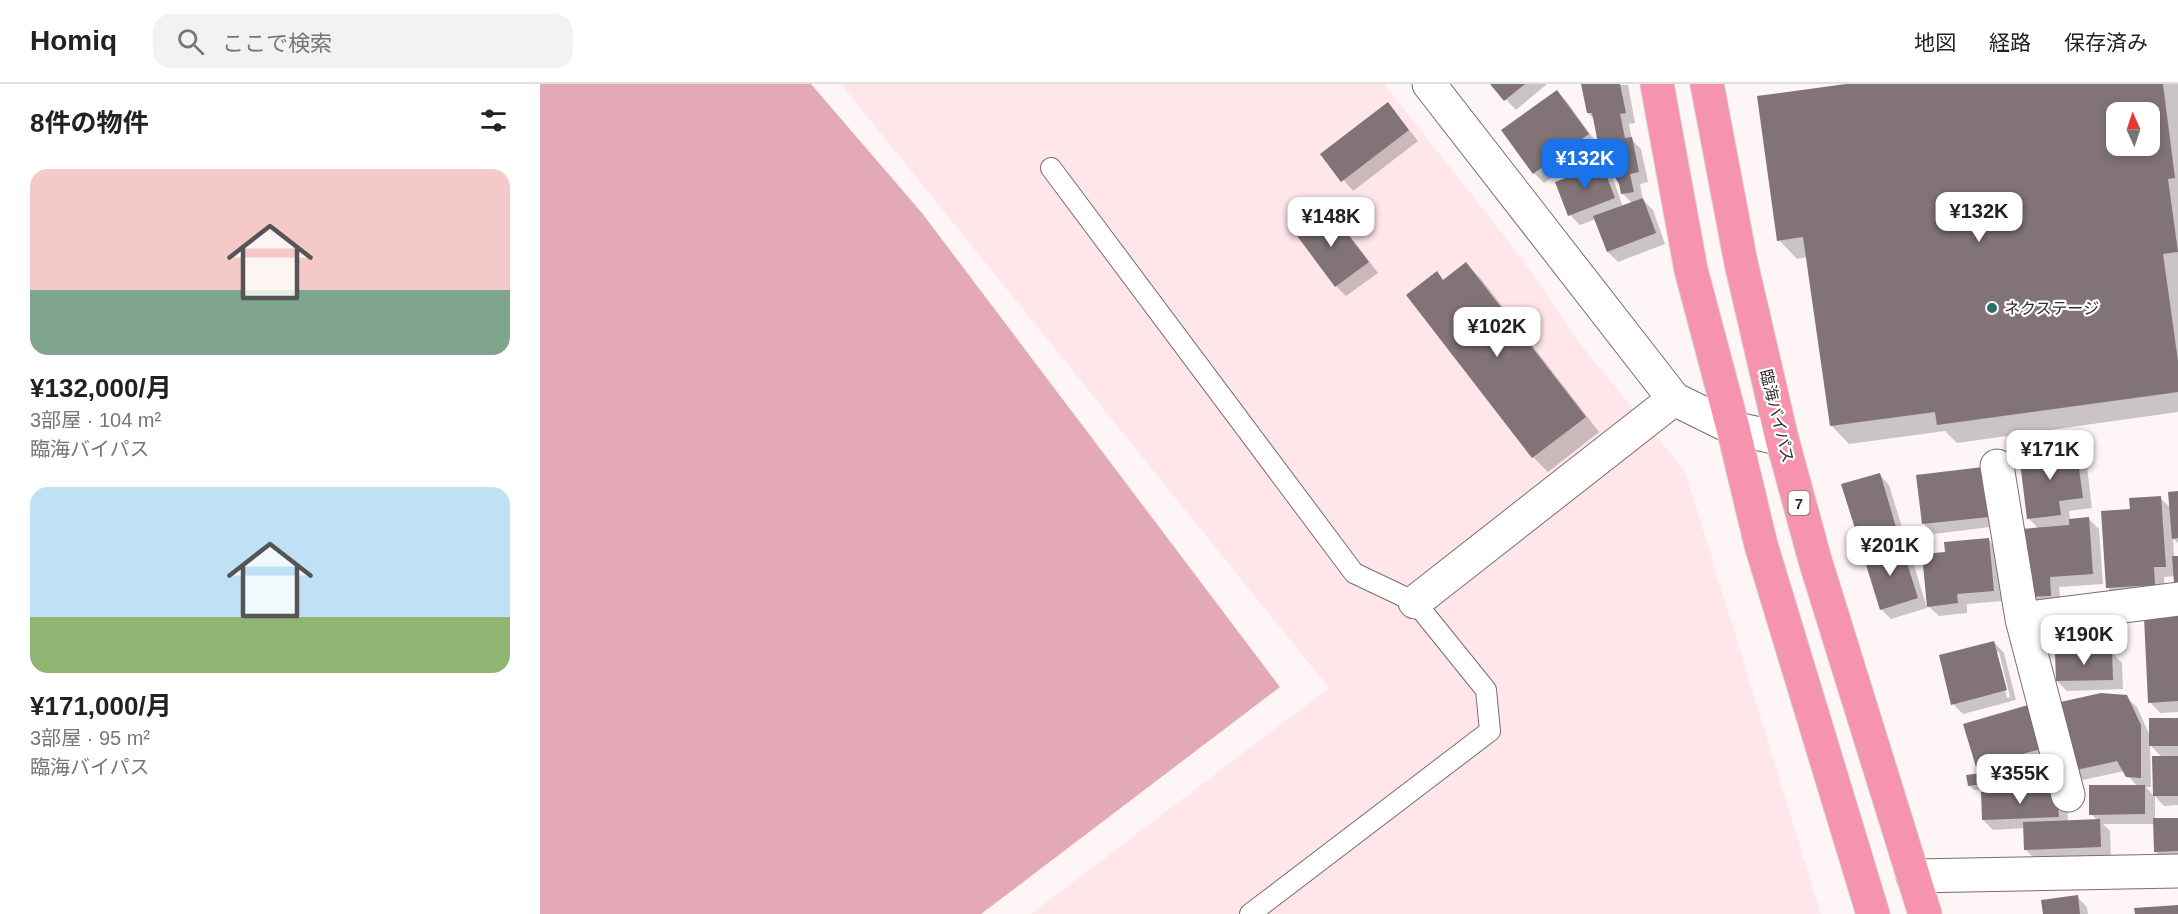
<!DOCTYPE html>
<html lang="ja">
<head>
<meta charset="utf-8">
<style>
  :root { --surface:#fff; --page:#f2f2f2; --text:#222; --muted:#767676; --line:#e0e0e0; --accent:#1a73e8 }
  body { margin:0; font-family:Helvetica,"Noto Sans JP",sans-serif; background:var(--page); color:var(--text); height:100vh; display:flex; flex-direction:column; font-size:22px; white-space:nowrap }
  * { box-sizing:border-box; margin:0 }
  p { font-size:20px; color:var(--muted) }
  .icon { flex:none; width:33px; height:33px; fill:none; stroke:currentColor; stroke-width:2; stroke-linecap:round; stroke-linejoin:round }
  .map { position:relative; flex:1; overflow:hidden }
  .drawer { display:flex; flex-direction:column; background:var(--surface); width:540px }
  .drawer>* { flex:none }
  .needle { width:39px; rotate:357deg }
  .controls { position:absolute; left:1566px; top:18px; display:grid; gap:12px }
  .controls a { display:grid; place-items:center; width:54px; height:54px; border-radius:12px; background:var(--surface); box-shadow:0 3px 9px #0003; font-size:30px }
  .price { position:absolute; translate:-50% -51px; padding:0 14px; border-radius:12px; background:#fff; color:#222; font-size:20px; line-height:39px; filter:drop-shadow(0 2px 3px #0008) }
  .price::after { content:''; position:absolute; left:50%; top:36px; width:18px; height:14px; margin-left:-9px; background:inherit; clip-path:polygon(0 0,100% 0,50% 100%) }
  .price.selected { background:var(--accent); color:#fff }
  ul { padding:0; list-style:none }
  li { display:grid; align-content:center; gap:12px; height:318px; padding:0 30px }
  li span { display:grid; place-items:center; height:186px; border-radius:18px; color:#555 }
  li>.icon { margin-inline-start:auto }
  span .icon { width:108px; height:108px; fill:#fffc; stroke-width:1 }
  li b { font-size:26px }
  h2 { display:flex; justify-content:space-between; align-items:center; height:72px; padding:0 30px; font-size:26px }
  header { display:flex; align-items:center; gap:36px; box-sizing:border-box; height:84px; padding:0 30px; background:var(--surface); border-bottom:2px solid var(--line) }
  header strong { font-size:28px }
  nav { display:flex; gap:33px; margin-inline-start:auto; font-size:21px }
  .search { width:420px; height:54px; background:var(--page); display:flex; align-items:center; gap:15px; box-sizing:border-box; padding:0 21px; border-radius:18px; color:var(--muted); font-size:22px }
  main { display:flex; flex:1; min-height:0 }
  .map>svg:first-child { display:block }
</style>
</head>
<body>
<header>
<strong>Homiq</strong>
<div class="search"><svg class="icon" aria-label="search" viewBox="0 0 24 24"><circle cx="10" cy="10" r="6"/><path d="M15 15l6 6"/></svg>ここで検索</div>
<nav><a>地図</a><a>経路</a><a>保存済み</a></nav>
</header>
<main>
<section class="drawer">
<h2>8件の物件<svg class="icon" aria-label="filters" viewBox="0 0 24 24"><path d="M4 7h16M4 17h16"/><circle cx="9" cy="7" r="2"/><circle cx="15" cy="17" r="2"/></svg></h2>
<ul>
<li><span style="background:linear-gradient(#f6c9c9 65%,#7fa58c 0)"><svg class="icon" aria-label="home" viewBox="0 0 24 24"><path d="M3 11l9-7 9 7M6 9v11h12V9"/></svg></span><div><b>¥132,000/月</b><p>3部屋 · 104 m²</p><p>臨海バイパス</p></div></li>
<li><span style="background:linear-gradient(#bfe0f5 70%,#8fb573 0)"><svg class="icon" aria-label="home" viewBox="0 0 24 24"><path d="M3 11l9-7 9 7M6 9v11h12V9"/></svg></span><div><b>¥171,000/月</b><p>3部屋 · 95 m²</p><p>臨海バイパス</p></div></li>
</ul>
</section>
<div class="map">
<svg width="1638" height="830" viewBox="0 0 1638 830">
  <rect width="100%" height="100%" fill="#fef5f7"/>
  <path fill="#fee6ea" d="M301,0H844L980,172L1047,269L1145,387L1281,830H491L789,604Z"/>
  <path fill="#e3a9b6" d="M0,0H271L382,129L740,603L441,830H0Z"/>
  <path fill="#0003" fill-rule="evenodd" d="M952,0H1007L976,26Z
    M1043,0L1088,1L1095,39L1089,40L1092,56L1101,65L1108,98L1100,100L1103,116L1113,126L1125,160L1078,178L1068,168L1056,135L1040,141L1030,131L1062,82L1072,92L1083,123L1092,119L1083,110L1081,99L1055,36L1048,29Z
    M1317,0H1638V328L1417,359L1405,347L1309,360L1291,341L1268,173L1257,175L1239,156ZM1576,28H1610V62H1576Z
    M1017,8L1027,18L1058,61L1004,99L994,89L964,47Z
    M848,20L878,57L813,107L782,71Z
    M777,128L791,143L797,138L807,148L838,189L806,212L796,202L754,145Z
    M926,180L941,195L1059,348L1008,388L993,373L868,211L897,189L904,197Z
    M1535,364L1546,374L1552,424L1529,427L1530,436L1549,435L1559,445L1563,500L1519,503L1521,521L1498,523L1487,513L1499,445L1489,435Z
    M1442,385L1458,442L1394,450L1384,440Z
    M1339,390L1349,401L1365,453L1329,464L1319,453Z
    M1638,409V459L1633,454L1634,474L1638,473L1635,492L1624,493L1625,510L1577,514L1567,503L1592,427L1620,414L1631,424Z
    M1448,455L1459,466L1463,517L1427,520V529L1399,532L1388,522L1406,469Z
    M1361,461L1371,471L1387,524L1351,535L1341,525Z
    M1638,533V628L1620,629L1610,618Z
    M1454,558L1464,569L1476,616L1423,630L1413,620ZM1456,568H1459L1470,613L1467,614Z
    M1571,568L1582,579L1583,605L1527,607L1517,597Z
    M1586,613L1597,623L1610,652L1638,635V721L1624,722L1615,712V736L1638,735V777H1625L1615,767V740H1563L1570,747L1571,773L1496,776L1486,766L1485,744L1453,746L1443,736L1527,716L1528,738L1558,737L1551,730L1597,702L1584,687L1543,696L1533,686ZM1610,661L1622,673L1614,712L1606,703H1611Z
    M1487,623L1509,675L1448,693L1437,682Z
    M1441,690L1446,695L1447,705L1434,706L1429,702Z
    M1537,813L1547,823L1548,830H1504Z"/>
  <path fill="#817376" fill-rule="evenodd" d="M950,0H985L964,17Z
    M1041,0H1080L1086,29L1080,30L1085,54L1092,53L1099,88L1090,90L1094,108L1081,110L1079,100L1060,69L1052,29H1047Z
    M1306,0H1623L1635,94L1628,95L1638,168L1623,170L1638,277V308L1397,341L1395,328L1290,342L1263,153L1237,157L1217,12ZM1576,28H1610V62H1576Z
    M1017,6L1049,50L993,90L961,46Z
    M848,18L869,46L801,98L780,70Z
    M1062,80L1075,114L1028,132L1015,98Z
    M1103,114L1116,149L1067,168L1053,132Z
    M777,126L789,142L797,136L829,178L795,203L752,145Z
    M926,178L1046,333L992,374L866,211L897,187L903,196Z
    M1536,362L1543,414L1519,417L1521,431L1487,435L1479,370Z
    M1443,383L1449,433L1382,440L1376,391Z
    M1340,389L1356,443L1318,454L1301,400Z
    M1638,407V454L1632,455L1628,408Z
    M1621,412L1626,483H1614L1615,501L1566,504L1561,427L1590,425L1589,414Z
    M1549,433L1553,490L1510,493L1511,512L1486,513L1481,445L1529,441V435Z
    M1449,454L1454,507L1417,510L1418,519L1387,523L1382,470L1405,468L1404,458Z
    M1361,460L1378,514L1340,526L1323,471Z
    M1632,472H1638V499H1634Z
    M1638,531V617L1608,619L1604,533Z
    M1454,557L1467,606L1411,621L1399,571Z
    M1572,567L1573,596L1516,597L1515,569Z
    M1561,609L1587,611L1601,641V694L1586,693L1577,677L1532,687L1516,619Z
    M1488,621L1500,665L1436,683L1423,640Z
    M1609,634H1638V662H1609Z
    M1612,672H1638V712H1613Z
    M1441,689L1443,700L1428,702L1426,691Z
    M1549,701H1605V730L1549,731Z
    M1517,705L1519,733L1442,736L1441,708Z
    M1613,734H1638V767L1614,768Z
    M1560,735L1561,763L1484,766L1483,738Z
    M1538,811L1540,830H1503L1501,816Z
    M1638,821V830H1595L1594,824Z"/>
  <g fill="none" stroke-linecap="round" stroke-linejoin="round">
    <g stroke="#7a6d6f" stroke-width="22">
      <path id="service" d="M511,84L814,489L875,518L946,606L950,647L710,830"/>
    </g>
    <g stroke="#7a6d6f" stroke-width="35">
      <path id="minor" d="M1457,382L1482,535L1528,711
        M1482,535L1638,515
        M1373,792L1638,787"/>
    </g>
    <g stroke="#7a6d6f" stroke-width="35">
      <path id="tertiary" d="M889,0L1134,315L1193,344L1242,355
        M875,518L1134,315"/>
    </g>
    <g stroke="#d6d5d5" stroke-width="35">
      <path id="trunk" d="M1117,0L1151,186L1193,344L1221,461L1333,830
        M1167,0L1201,179L1242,355L1275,476L1385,830"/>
    </g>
    <use href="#service" stroke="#fff" stroke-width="20"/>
    <use href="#minor" stroke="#fff" stroke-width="33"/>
    <use href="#tertiary" stroke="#fff" stroke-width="33"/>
    <use href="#trunk" stroke="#f693ae" stroke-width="33"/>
  </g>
  <circle fill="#276f67" stroke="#fff" stroke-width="2" cx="1452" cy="224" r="6"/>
  <g text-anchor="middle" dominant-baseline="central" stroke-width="4.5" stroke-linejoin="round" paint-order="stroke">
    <rect fill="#fff" stroke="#706b6c" stroke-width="1.5" x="1248.5" y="407" width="21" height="24" rx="4.5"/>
    <g font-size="15" font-weight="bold" fill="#322c2d">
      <text x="1259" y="419">7</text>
    </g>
    <g font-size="16" fill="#322c2d" stroke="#fff" text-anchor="start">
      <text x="1464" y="224">ネクステージ</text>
    </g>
    <g font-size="16" fill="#322c2d" stroke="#fff">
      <text transform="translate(1237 332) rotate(76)">臨海バイパス</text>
    </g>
  </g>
</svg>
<div class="controls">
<a><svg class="needle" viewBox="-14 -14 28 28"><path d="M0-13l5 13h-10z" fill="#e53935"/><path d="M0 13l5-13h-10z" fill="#767676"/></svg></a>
</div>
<b class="price selected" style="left:1045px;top:106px">¥132K</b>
<b class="price" style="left:1439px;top:159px">¥132K</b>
<b class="price" style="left:791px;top:164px">¥148K</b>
<b class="price" style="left:957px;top:274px">¥102K</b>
<b class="price" style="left:1510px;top:397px">¥171K</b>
<b class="price" style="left:1350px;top:493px">¥201K</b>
<b class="price" style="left:1544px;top:582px">¥190K</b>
<b class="price" style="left:1480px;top:721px">¥355K</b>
</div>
</main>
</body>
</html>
